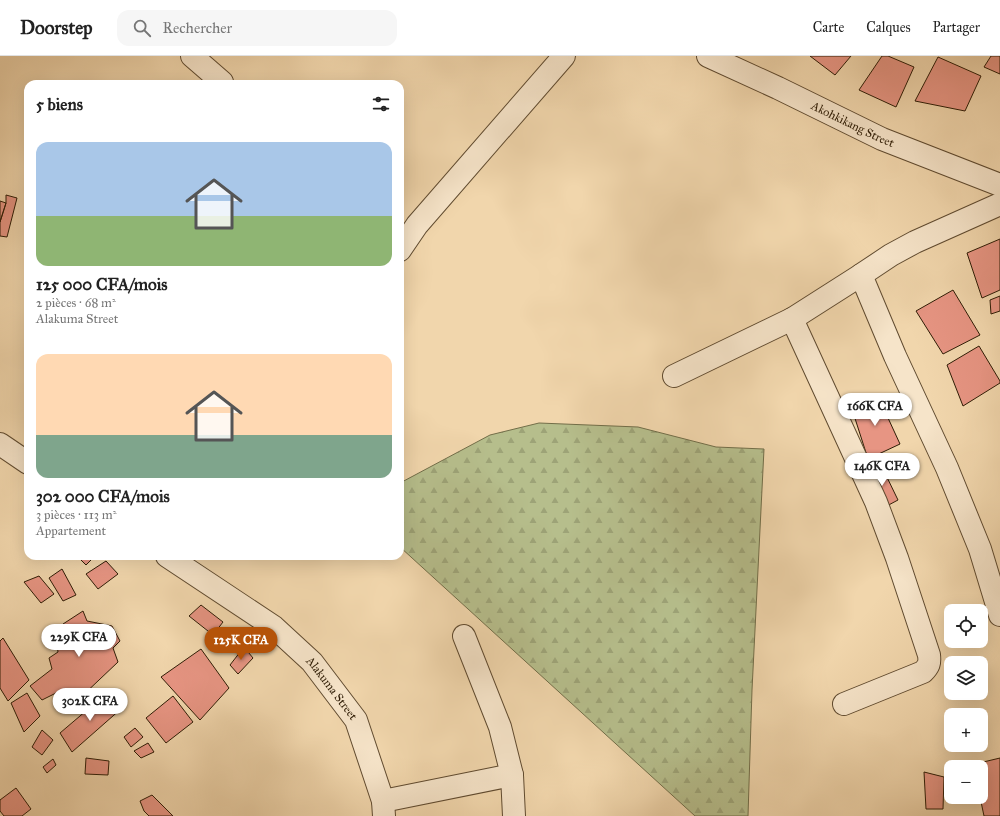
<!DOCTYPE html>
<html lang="fr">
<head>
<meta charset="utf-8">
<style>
  :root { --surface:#fff; --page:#f6f6f6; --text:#222; --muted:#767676; --line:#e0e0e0; --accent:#b45309 }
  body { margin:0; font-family:"IM FELL Great Primer",serif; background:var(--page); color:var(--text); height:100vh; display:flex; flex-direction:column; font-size:15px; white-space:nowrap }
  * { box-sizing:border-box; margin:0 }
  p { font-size:13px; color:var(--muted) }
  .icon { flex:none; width:22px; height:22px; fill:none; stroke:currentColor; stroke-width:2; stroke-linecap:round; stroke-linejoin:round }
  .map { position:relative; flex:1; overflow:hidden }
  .side { position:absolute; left:24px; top:24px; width:380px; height:480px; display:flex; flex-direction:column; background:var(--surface); border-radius:12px; box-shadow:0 4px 16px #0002 }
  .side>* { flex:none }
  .buttons { position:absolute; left:944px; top:548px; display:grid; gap:8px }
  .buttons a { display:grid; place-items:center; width:44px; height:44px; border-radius:8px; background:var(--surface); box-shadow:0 4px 16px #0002; font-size:20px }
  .price { position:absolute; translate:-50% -34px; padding:0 9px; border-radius:14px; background:#fff; color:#222; font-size:13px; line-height:26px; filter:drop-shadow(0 1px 2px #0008) }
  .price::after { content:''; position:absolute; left:50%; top:24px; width:12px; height:9px; margin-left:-6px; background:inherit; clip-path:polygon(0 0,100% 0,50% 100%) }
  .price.on { background:var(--accent); color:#fff }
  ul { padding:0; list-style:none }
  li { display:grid; align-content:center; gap:8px; height:212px; padding:0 12px }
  li span { display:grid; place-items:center; height:124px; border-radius:12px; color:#555 }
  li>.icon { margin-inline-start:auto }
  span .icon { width:72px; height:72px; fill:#fffc; stroke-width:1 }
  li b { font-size:17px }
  h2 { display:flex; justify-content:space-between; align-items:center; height:48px; padding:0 12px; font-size:17px }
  header { display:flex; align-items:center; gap:24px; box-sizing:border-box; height:56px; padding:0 20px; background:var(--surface); border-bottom:1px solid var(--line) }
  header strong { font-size:19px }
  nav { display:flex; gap:22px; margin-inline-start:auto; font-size:14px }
  .search { width:280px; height:36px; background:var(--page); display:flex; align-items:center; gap:10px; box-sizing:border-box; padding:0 14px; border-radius:12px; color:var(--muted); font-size:15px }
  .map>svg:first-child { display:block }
</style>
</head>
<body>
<header>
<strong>Doorstep</strong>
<div class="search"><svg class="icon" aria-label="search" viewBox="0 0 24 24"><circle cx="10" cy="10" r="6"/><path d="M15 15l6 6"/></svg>Rechercher</div>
<nav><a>Carte</a><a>Calques</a><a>Partager</a></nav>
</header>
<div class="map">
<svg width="1000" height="760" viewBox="0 0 1000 760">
  <defs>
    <pattern id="forest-firs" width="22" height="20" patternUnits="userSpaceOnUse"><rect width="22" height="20" fill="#b6be8c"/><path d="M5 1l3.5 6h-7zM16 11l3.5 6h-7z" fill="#9da377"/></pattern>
  </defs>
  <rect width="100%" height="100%" fill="#f1d6ac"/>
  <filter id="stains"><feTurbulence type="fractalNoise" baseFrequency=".005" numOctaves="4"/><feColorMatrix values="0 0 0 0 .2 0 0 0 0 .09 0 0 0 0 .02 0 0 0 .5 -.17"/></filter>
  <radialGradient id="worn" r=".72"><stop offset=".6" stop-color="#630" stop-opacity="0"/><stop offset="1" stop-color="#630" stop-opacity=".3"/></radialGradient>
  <path fill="url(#forest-firs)" stroke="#726e49" d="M539,367L638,371L716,391L764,393L752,634L748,760H695L400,491V427L490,379Z"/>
  <path fill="#e79583" stroke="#2f1d06" d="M810,0H851L835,19Z
    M882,0H888L914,11L896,51L859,34Z
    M991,0H1000V18L984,11Z
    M938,1L981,20L965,55L915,45Z
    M6,139L17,142L7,181L0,180V166L6,147Z
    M0,145L6,147L0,166Z
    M1000,183V234L982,242L967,197Z
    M953,234L980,279L943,298L916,255Z
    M1000,240V255L991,258L990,244Z
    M979,290L1000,325V327L963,350L947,309Z
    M877,338L900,388L868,403L852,353Z
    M882,411L898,444L883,452L866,416Z
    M77,500H95L86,509Z
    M106,505L118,518L98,533L86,518Z
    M62,513L76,539L63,545L49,522Z
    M39,520L54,538L41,547L24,526Z
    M201,549L223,566L213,579L189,560Z
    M83,555L87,565L112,570L120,585L113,592L118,606L80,642L60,635L42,644L30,630L52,613L49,602L58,596L57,589L47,582L61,574L63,568Z
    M3,582L29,624L8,645L0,632V585Z
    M244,591L253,602L238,618L230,609Z
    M201,593L229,632L200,664L161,621Z
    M27,637L40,660L24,676L11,647Z
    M107,637L122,652L72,696L60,677Z
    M173,640L193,666L166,687L146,662Z
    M135,672L143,681L131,691L124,681Z
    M42,674L53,684L42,699L32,691Z
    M148,687L154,696L141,702L134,695Z
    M86,702L109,705L108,719L85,718Z
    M1000,702V760H984L980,741L981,711H975V708Z
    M53,703L56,709L47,717L43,711Z
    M965,706L966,711H953Z
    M924,716L944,721L943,753H926Z
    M16,732L31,753L22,760H4L0,755V744Z
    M152,739L173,760H149L144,755L140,745Z"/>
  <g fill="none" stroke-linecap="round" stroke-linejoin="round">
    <g stroke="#604b30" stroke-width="24">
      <g id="minor">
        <path d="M192,0L222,26"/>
        <path id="s1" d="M708,0L778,32L882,83L1000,129"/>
        <path d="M1000,148L915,186L891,199L861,219L895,300L947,412L980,493L1000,559"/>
        <path d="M400,194L417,169L564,0"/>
        <path d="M792,263L876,446L897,502L929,599C930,607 929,610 923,616L844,648"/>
        <path d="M674,320L792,263L861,219"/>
        <path d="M0,388L28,407"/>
        <path id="s2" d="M167,500L274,571L312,606L356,664L383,745L384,760"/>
        <path d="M464,580L500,671L512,719L514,760"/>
        <path d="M383,745L512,719"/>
      </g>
    </g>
    <use href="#minor" stroke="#f6e4c9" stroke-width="22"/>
  </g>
  <g text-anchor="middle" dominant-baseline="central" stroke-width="4" stroke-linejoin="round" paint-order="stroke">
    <g font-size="12" fill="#2f1d06" stroke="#f6e4c9">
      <text stroke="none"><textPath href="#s1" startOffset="160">Akohkikang Street</textPath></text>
      <text stroke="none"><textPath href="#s2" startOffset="213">Alakuma Street</textPath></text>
    </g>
  </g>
  <rect width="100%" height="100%" filter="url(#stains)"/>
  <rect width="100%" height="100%" fill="url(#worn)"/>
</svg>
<div class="buttons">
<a><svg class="icon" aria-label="locate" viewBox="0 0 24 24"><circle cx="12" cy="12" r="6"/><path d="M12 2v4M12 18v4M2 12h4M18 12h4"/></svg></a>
<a><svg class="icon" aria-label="layers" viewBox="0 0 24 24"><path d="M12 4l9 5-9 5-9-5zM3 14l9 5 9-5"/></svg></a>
<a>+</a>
<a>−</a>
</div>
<b class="price" style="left:875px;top:371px">166K CFA</b>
<b class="price" style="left:882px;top:431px">146K CFA</b>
<b class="price" style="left:79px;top:602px">229K CFA</b>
<b class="price on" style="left:241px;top:605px">125K CFA</b>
<b class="price" style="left:90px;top:666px">302K CFA</b>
<section class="side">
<h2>5 biens<svg class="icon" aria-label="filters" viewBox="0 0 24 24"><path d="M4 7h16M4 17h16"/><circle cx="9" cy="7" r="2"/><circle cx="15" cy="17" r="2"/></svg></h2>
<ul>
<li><span style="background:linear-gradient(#a9c7e8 60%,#8fb573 0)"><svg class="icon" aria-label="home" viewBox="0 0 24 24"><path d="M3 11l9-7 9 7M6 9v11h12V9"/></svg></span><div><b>125 000 CFA/mois</b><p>2 pièces · 68 m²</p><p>Alakuma Street</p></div></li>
<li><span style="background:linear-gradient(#ffd9b3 65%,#7fa58c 0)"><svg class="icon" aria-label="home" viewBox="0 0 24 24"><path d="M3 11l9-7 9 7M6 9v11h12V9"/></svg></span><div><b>302 000 CFA/mois</b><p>3 pièces · 113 m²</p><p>Appartement</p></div></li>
</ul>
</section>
</div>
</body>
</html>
